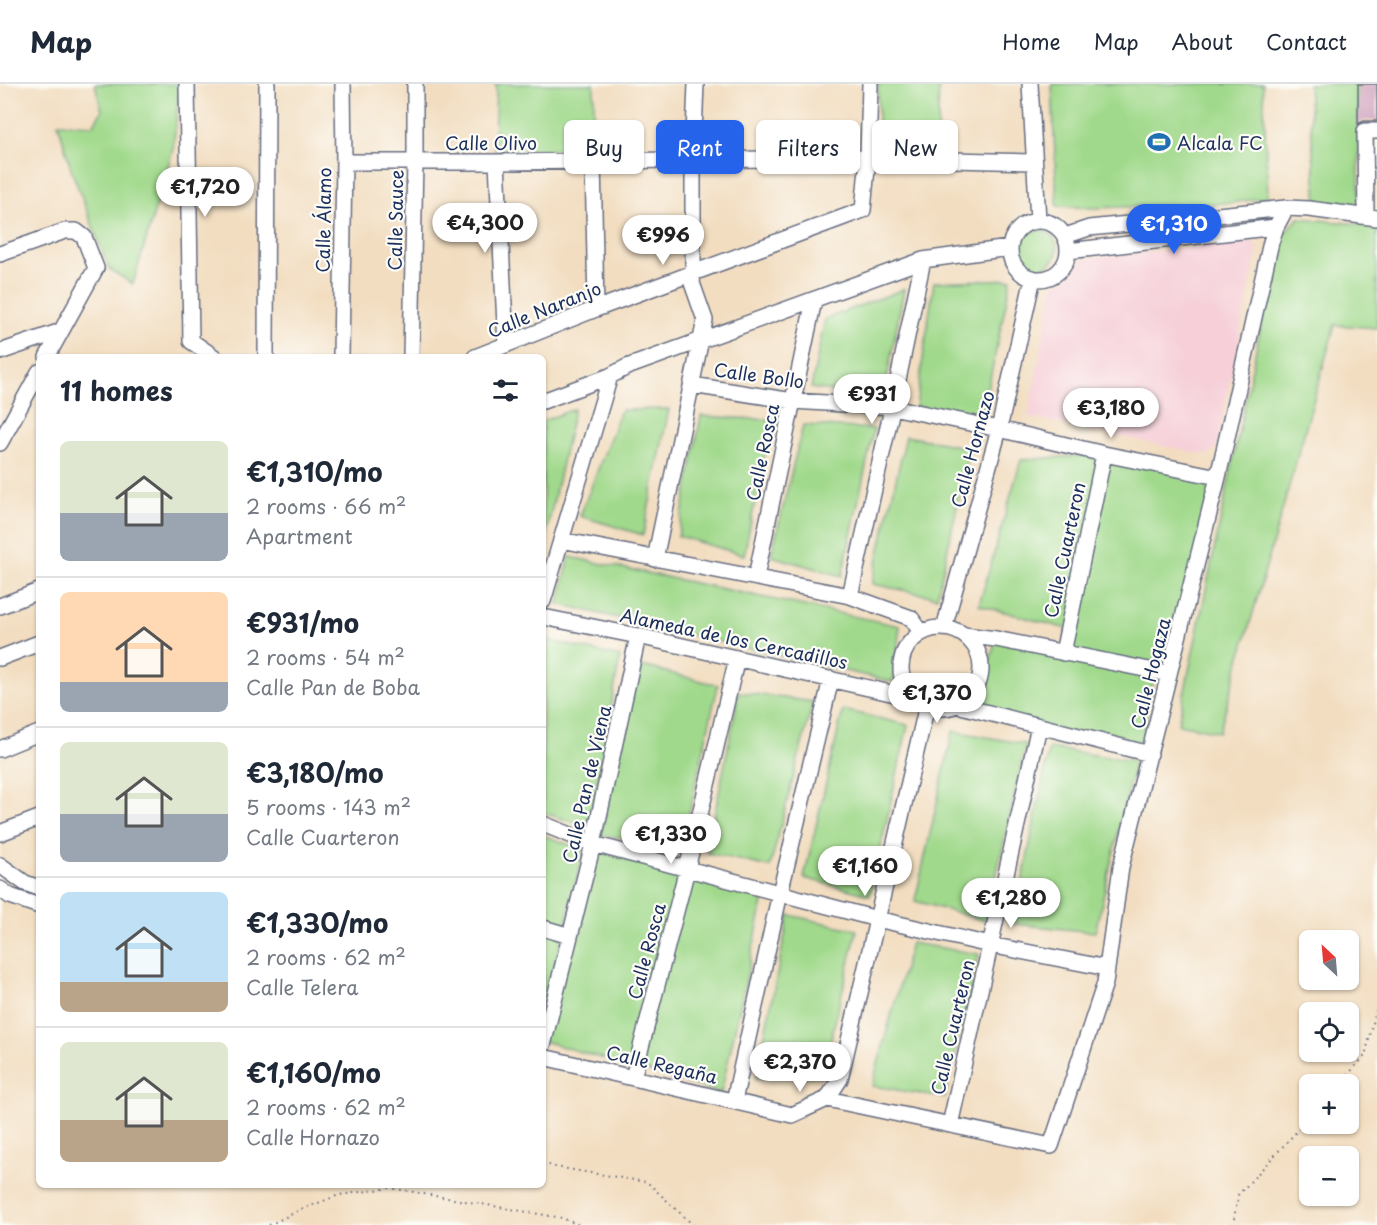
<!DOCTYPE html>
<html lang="en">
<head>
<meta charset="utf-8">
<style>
  :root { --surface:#fff; --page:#f6f6f7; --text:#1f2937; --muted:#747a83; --line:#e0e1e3; --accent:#2563eb }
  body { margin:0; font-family:"Playpen Sans",sans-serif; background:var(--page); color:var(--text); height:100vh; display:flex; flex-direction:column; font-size:22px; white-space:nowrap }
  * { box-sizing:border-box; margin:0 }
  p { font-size:20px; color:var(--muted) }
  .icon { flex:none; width:33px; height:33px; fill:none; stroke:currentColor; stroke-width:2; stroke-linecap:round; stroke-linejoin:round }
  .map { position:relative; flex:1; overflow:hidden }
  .sheet { position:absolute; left:36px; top:270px; width:510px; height:834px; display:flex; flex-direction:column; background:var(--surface); border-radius:9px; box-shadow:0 2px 4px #0004 }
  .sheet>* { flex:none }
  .top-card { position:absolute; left:564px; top:36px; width:570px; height:54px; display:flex; gap:12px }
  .needle { width:39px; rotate:334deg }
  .controls { position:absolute; left:1299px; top:846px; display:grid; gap:12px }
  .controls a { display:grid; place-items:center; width:60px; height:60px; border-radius:9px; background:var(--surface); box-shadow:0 2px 4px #0004; font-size:30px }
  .price { position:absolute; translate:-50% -51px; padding:0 14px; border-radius:21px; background:#fff; color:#222; font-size:20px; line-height:39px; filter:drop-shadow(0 2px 3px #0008) }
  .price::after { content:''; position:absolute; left:50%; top:36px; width:18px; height:14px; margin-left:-9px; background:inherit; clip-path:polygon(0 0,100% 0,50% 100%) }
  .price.on { background:var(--accent); color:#fff }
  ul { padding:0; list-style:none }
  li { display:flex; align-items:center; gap:18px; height:150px; padding:0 24px }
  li+li { border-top:2px solid var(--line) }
  li span { display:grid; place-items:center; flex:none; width:168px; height:120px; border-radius:9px; color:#555 }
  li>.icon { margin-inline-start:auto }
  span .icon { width:72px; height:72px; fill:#fffc; stroke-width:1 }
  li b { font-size:26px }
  h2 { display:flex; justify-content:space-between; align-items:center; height:72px; padding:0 24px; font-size:26px }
  .tag { padding:0 21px; border-radius:9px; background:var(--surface); box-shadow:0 2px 4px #0004; font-size:21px; line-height:54px }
  .tag.on { background:var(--accent); color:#fff }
  header { display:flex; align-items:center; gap:36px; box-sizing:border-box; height:84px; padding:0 30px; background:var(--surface); border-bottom:2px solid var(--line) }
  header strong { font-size:28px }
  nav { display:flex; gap:33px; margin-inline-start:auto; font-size:21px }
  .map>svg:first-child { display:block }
</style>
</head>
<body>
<header>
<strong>Map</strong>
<nav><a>Home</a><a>Map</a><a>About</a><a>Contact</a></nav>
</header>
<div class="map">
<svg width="1377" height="1141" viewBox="0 0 1377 1141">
  <rect width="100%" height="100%" fill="#fdfcf7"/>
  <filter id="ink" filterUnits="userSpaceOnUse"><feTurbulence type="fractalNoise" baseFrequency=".0167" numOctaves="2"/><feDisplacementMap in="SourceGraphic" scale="12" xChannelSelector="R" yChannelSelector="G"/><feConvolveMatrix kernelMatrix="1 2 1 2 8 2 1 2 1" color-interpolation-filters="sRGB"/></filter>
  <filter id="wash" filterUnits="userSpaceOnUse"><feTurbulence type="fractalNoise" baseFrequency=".008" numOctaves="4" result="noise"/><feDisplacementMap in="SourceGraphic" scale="24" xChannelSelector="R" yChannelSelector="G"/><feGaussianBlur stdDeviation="1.35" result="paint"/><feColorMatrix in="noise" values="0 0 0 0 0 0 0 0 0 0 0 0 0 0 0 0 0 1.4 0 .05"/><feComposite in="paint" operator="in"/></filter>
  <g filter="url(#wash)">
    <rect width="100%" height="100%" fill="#f2ddc0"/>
    <path fill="#f6cfd8" d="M1251,157L1258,163L1216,365L1206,371L1028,333L1054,200L1069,192L1083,175Z"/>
    <path fill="#a0d98b" stroke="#5e8474" stroke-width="1.5" d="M95,0H180L173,65L133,200L109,185L71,85L58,39L93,41L102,27Z
      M496,0H594V66L494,65Z
      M878,0H939L937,66L878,67Z
      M1052,0H1263L1268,113L1231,119L1094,124L1057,122Z
      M1308,0H1358L1359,121L1317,120Z
      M1299,134L1377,142V244L1335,241L1219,648L1178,640L1279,155Z
      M1019 165a19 19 0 1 1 38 0a19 19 0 1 1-38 0Z
      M1011,195L982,333L916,323L934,198Z
      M904,205L883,314L811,304L825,235Z
      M574,325L543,464V337Z
      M669,325L643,451L580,432L621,326Z
      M701,332L772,336L744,471L678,452Z
      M803,341L874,345L842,492L771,472Z
      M906,352L970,364L937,513L872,500Z
      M1104,370L1218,393L1169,590L1155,587L1141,668L977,626L996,555L1063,568L1067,545L979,521L1021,376Z
      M570,473L900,542L893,598L558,520Z
      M543,555L620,573L589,743L543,729Z
      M638,581L718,601L682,761L601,751Z
      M739,608L813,618L770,783L707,769Z
      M843,626L908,641L870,811L804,794Z
      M953,647L1026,660L986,837L915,817Z
      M1049,664L1135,677L1095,848L1014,840Z
      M543,751L584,766L543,930Z
      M591,765L764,814L721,1009L543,957Z
      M789,831L857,846L822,992L756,994Z
      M911,859L979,870L945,1014L872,1002Z"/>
    <g id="blocks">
      <path fill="#d3a7c1" d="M1358,0H1377V37H1364L1358,40Z"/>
    </g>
  </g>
  <g filter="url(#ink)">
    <use href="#blocks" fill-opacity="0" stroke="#666c80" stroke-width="1.5"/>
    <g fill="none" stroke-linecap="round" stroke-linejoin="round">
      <g stroke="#666c80" stroke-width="18">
        <path id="minor" d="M187,0L191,257L214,273
          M1030,0L1038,136
          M593,76L596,225
          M344,78H497L868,74L1034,78
          M497,78L506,261
          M1366,132L1365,47H1377
          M1010 166a29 29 0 1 1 58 0a29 29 0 1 1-58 0Z
          M1065,152L1089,144L1286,124L1309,125L1377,134
          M1068,167L1276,143
          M0,170L65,147H76L84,153L96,184L47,273
          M0,268L61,247
          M266,273L267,0
          M341,273L344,78L343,0
          M411,273L415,77V0
          M475,273L596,225L863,126L868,74L870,0
          M692,301L793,317L892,323L999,345L1104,370L1218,393
          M543,317L610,292L627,283L923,176L1009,164
          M0,359L39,288
          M561,456L850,512L911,534L922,549
          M655,475L705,236L692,199L693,189V75L696,0
          M756,493L814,216
          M850,512L890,334L923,176
          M543,517L610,292
          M0,522L39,507
          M543,533L638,552L904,612L917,616
          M944,544L999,345L1033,194
          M901 584a40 40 0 1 1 80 0a40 40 0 1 1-80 0Z
          M964,551L996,555L1169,590
          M1063,569L1104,370
          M0,574L39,559
          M957,621L1150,670
          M0,665L39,649
          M543,740L593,760L877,835L990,861L1107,884
          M0,749L39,734
          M0,781L25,799L39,804
          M0,805L10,812L39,822
          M543,844L570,852
          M543,961L593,760L638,552
          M543,973L792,1031L827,1015L1051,1062L1105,899L1121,783L1218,393L1271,158L1276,143L1286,124
          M633,994L687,785L737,574
          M827,1015L840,995L927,621
          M734,1017L780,809L831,595
          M950,1041L1039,642"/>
      </g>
      <path stroke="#666c80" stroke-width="2" stroke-dasharray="1.5 4.5" stroke-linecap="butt" d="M1339,1000L1365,972L1377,923
        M543,1079L555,1083L647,1098L693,1141
        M269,1141L300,1126L339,1111L390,1104L562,1134L579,1141
        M1233,1141L1238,1111L1310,1033"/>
      <use href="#minor" stroke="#fff" stroke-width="15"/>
    </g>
  </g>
  <defs>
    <g id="stadium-bare" transform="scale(1.8)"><path d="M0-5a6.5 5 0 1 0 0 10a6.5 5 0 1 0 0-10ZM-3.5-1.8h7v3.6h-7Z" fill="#1f6fb2" stroke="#fdfcf7" stroke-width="2.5" paint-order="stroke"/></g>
  </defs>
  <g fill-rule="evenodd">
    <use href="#stadium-bare" x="1159" y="58"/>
  </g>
  <g text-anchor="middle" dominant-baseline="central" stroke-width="4.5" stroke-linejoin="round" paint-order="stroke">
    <g font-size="18" fill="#1b2f5e" stroke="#fdfcf7">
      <text x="491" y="58">Calle Olivo</text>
      <text transform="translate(323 136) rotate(-89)">Calle Álamo</text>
      <text transform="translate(395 136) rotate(-89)">Calle Sauce</text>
      <text transform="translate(544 225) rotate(-22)">Calle Naranjo</text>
      <text transform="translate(759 291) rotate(8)">Calle Bollo</text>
      <text transform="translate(972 365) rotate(-75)">Calle Hornazo</text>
      <text transform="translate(762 368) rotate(-78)">Calle Rosca</text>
      <text transform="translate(1064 466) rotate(-78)">Calle Cuarteron</text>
      <text transform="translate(734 554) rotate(12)">Alameda de los Cercadillos</text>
      <text transform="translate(1150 589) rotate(-76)">Calle Hogaza</text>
      <text transform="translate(586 700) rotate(-77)">Calle Pan de Viena</text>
      <text transform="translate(646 867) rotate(-75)">Calle Rosca</text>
      <text transform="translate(952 943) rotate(-77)">Calle Cuarteron</text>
      <text transform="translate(662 980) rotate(13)">Calle Regaña</text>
    </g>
    <g font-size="18" fill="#1b2f5e" stroke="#fdfcf7" text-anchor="start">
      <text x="1177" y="58">Alcala FC</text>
    </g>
  </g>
</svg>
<div class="controls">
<a><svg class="needle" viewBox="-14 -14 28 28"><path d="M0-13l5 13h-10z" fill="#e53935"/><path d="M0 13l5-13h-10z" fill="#747a83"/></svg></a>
<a><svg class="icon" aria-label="locate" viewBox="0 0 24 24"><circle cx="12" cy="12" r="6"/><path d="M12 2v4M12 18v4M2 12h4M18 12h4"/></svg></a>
<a>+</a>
<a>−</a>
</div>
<b class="price" style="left:205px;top:134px">€1,720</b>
<b class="price" style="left:485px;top:170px">€4,300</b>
<b class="price on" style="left:1174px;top:171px">€1,310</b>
<b class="price" style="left:663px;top:182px">€996</b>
<b class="price" style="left:872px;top:341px">€931</b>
<b class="price" style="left:1111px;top:355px">€3,180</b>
<b class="price" style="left:937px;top:640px">€1,370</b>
<b class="price" style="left:671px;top:781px">€1,330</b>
<b class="price" style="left:865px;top:813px">€1,160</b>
<b class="price" style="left:1011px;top:845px">€1,280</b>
<b class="price" style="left:800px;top:1009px">€2,370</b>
<div class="top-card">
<a class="tag">Buy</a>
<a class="tag on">Rent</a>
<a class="tag">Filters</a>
<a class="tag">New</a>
</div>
<section class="sheet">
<h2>11 homes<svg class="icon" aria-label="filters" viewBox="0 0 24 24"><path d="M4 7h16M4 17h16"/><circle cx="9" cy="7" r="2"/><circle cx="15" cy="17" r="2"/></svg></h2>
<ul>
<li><span style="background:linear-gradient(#dfe7d0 60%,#9aa5b1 0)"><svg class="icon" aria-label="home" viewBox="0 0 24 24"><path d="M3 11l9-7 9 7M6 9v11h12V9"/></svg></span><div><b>€1,310/mo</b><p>2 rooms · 66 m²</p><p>Apartment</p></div></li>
<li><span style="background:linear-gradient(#ffd9b3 75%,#9aa5b1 0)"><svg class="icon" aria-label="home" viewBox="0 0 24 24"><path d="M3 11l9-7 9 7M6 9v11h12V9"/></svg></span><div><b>€931/mo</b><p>2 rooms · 54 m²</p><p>Calle Pan de Boba</p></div></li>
<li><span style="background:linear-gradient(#dfe7d0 60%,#9aa5b1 0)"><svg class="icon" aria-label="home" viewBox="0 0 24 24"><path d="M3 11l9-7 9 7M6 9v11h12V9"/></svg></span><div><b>€3,180/mo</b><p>5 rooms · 143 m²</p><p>Calle Cuarteron</p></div></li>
<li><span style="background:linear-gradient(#bfe0f5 75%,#b9a48a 0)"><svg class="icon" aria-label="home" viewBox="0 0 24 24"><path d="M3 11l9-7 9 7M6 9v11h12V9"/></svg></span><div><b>€1,330/mo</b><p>2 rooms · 62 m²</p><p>Calle Telera</p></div></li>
<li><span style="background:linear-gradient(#dfe7d0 65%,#b9a48a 0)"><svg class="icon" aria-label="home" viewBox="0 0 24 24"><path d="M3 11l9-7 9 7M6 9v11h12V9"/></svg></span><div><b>€1,160/mo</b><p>2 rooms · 62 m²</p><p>Calle Hornazo</p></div></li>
</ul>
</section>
</div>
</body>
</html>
